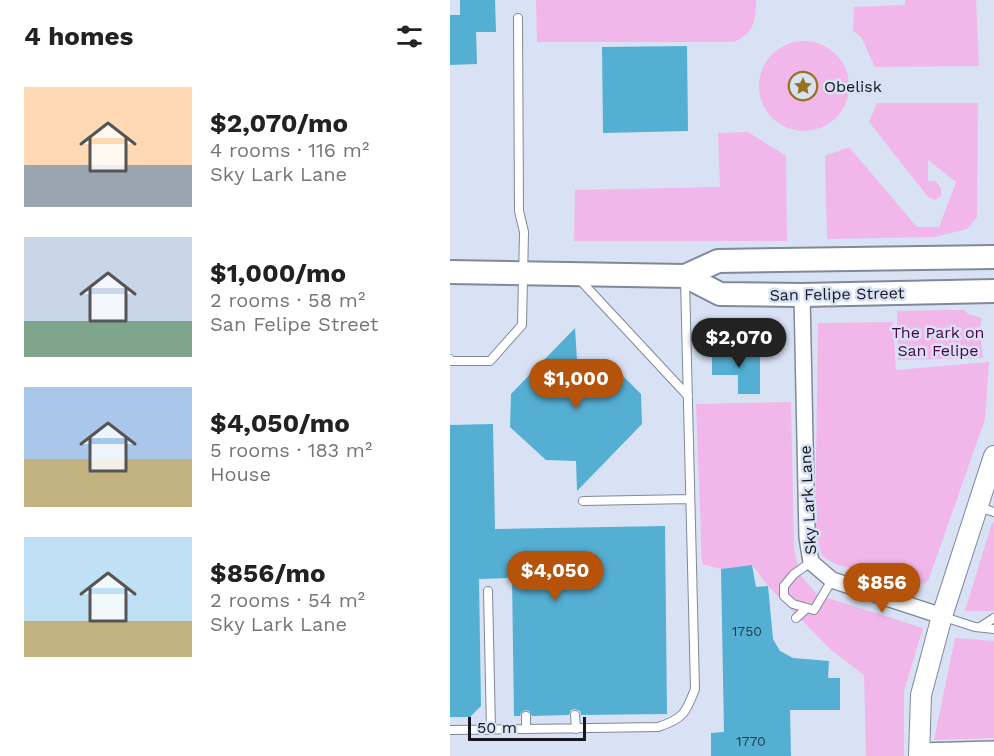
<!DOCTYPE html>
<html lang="en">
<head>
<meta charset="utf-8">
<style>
  :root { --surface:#fff; --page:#f2f2f2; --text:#222; --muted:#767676; --accent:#b45309 }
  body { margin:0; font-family:"Work Sans",sans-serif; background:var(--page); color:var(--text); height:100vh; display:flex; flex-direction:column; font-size:22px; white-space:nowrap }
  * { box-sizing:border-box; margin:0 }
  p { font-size:20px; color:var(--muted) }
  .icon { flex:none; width:33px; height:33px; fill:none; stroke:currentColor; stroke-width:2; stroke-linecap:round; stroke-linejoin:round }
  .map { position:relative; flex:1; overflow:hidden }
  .details { display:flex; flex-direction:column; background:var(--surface); width:450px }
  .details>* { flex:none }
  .scale { position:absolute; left:18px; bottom:15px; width:118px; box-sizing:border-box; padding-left:6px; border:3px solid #14171d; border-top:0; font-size:16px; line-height:21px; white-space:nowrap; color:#14171d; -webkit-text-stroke:4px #d8e2f4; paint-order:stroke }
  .price { position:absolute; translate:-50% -51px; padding:0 14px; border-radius:21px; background:var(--accent); color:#fff; font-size:20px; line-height:39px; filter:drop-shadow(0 2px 3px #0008) }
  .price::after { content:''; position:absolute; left:50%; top:36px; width:18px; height:14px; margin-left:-9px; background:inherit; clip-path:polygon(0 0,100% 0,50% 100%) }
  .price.on { background:#222; color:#fff }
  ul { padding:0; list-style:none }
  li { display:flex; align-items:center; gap:18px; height:150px; padding:0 24px }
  li span { display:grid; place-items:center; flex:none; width:168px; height:120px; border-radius:0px; color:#555 }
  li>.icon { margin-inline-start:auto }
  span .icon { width:72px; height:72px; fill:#fffc; stroke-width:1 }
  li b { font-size:26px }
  h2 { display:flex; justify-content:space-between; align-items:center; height:72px; padding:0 24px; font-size:26px }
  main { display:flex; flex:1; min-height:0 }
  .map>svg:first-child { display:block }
</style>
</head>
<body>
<main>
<section class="details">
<h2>4 homes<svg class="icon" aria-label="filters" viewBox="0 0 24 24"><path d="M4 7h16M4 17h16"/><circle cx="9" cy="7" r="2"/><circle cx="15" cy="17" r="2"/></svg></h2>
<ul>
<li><span style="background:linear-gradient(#ffd9b3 65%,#9aa5b1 0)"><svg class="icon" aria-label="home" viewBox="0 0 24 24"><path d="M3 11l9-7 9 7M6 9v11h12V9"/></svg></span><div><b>$2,070/mo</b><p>4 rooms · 116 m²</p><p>Sky Lark Lane</p></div></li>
<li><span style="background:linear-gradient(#c9d6e8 70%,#7fa58c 0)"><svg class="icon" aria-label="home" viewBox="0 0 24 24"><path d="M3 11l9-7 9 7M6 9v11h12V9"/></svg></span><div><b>$1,000/mo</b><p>2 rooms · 58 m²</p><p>San Felipe Street</p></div></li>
<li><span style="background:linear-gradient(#a9c7e8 60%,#c2b280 0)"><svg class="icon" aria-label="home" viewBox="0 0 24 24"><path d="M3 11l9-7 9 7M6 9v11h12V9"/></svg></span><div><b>$4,050/mo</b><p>5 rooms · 183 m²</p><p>House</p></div></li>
<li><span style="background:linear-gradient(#bfe0f5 70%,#c2b280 0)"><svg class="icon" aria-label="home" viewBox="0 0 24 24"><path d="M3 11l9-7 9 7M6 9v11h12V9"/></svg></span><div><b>$856/mo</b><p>2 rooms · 54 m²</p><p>Sky Lark Lane</p></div></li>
</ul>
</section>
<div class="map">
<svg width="544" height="756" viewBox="0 0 544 756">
  <rect width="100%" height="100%" fill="#d8e2f4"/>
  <path fill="#f2b7ea" d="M86,0H306C306,21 304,33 284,42H87Z
    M455,0H526L529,66L425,67L411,37L403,31L404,7L455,5Z
    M309 86a45 45 0 1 1 90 0a45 45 0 1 1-90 0Z
    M427,103H528L527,217L517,229L485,237L377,239L375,156L399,147L467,227H489L506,182L478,160V181H486L491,188V196L485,200L478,197L419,122Z
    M298,132L336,156L337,241H124L125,190L270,187L268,133Z
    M497,310H514L518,314L532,318L530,327L533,358L448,360L447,311Z
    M443,322L446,370L539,362L535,419L481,573L479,579L474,584L467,583L387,565L372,556L365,530L368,323Z
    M341,402L344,549L350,575L368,595L473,628L454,691V756H416L414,675L381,650L318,586L302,565L271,569L252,564L246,404Z
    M542,523H544V611H515Z
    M505,638L544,641V738L484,740Z"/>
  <path fill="#54afd3" d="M10,0H45L46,32H26L27,64L0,65V15H10Z
    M237,46L238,131L153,133L152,47Z
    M125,328L127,360L156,359L191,394L192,424L127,491L126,461L96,460L60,427L61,394Z
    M262,351H310V394H288V375H262Z
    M43,424L45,529L215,526L217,714L131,715L130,711L125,709L121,710L119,715L82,716L79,711L75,710L71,713L70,716H64L62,578L29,579L31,706L20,717H0V425Z
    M302,565L306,587L318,586L323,639L330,651L343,658L379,661L378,678H390V710H340L341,756H261V733L274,732L271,569Z"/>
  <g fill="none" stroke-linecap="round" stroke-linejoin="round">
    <g stroke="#7f8999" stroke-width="10">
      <path id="service" d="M130,280L238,396
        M0,359L1,361H40L72,325L74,232L69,211L68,18
        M133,501L240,499
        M528,507L544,512
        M361,562L344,574L334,586V596L343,604L364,610L382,580
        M38,591L41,730
        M494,617L525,627L544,629
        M346,618L357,608
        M530,627L544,618
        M125,715L126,729
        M76,716V729
        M0,730L208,727C233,719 236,713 245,689L235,280"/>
    </g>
    <g stroke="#7f8999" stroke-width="18">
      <path id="minor" d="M352,295L357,537L361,562L382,580L492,616
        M469,751L544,749"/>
    </g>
    <g stroke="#7f8999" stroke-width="22">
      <path id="tertiary" d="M469,756L471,695L492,616L544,456"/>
    </g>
    <g stroke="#7f8999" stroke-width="26">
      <path id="secondary" d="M0,272L235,276L268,261L544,257
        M235,276L270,294L352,295L544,291"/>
    </g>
    <use href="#service" stroke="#fff" stroke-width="8"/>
    <use href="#minor" stroke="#fff" stroke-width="15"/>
    <use href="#tertiary" stroke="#fff" stroke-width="20"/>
    <use href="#secondary" stroke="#fff" stroke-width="22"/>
  </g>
  <defs>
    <g id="sight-ring" transform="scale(1.5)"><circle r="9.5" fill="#d8e2f4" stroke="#94741c" stroke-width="1.5"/><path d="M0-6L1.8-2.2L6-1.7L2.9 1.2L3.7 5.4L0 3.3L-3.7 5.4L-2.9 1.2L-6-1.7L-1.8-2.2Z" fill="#94741c"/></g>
  </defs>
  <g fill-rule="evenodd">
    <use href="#sight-ring" x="353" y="86"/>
  </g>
  <g text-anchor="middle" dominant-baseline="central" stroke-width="5" stroke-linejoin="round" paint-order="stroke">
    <g font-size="14" fill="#243d4a">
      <text x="297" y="631">1750</text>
      <text x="301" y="741">1770</text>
    </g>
    <g font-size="16" fill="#14171d" stroke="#d8e2f4" text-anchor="start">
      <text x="374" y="86">Obelisk</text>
    </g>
    <g font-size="16" fill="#14171d" stroke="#d8e2f4">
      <text transform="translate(387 294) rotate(-1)">San Felipe Street</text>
      <text transform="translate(358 500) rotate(-93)">Sky Lark Lane</text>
    </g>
    <g font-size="16" fill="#4c0048" stroke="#d8e2f4">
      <text x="488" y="332">The Park on<tspan x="488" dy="18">San Felipe</tspan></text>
    </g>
  </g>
</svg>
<div class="scale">50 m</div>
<b class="price on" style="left:289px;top:369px">$2,070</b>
<b class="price" style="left:126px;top:410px">$1,000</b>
<b class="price" style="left:105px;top:602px">$4,050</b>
<b class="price" style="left:432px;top:614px">$856</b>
</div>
</main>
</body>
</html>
